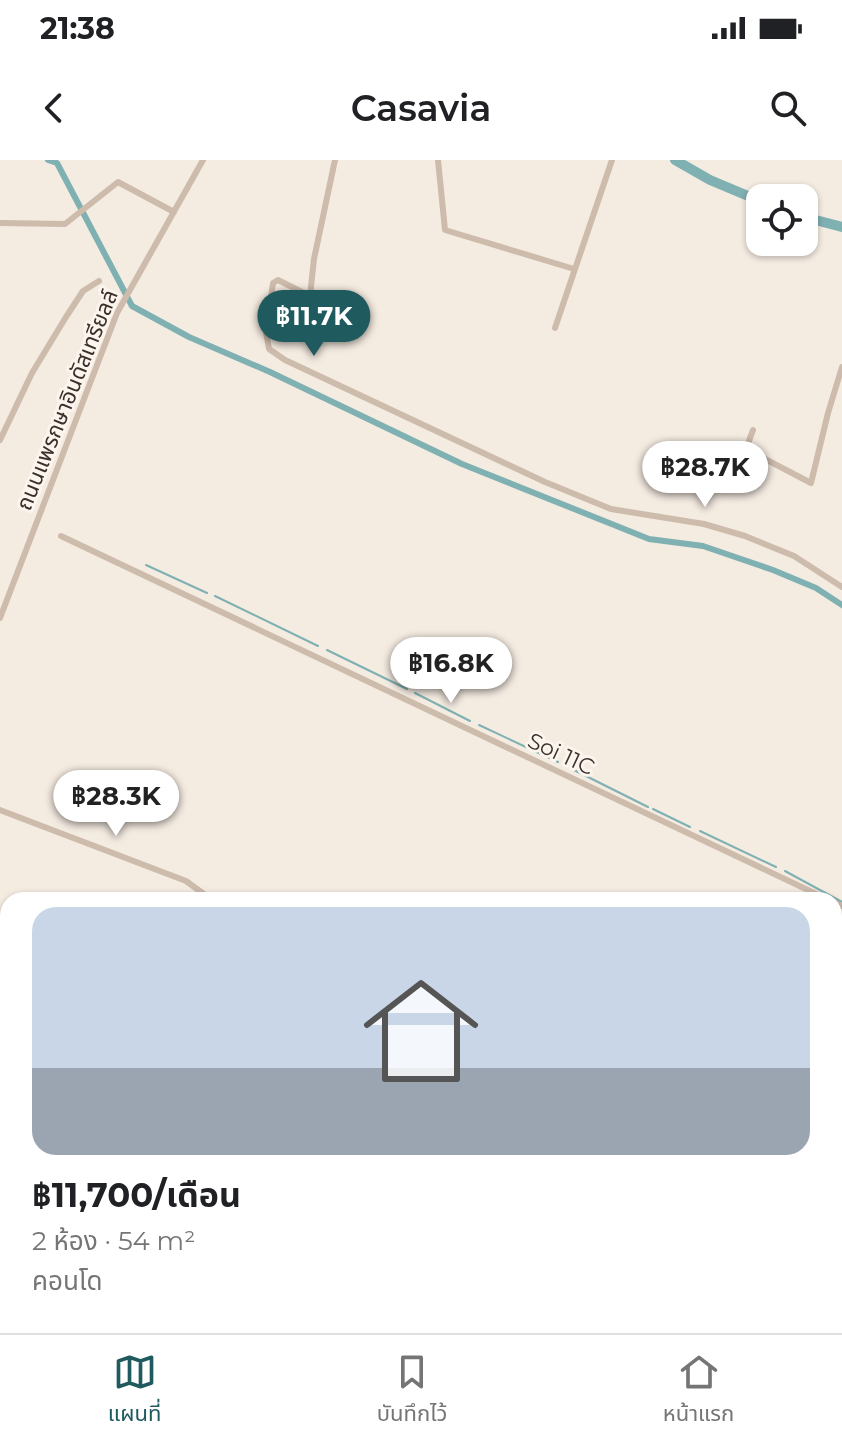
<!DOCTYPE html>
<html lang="th">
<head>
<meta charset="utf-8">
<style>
  :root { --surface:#fff; --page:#f6f6f6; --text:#202124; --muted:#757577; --line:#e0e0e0; --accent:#1f5a5e }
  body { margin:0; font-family:Montserrat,"Noto Sans Thai",sans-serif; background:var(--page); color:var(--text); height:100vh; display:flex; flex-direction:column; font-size:30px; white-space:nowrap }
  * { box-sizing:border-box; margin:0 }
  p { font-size:26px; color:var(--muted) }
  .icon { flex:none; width:44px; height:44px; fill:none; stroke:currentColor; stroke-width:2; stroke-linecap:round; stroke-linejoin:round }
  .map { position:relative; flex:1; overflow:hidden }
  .panel { position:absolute; left:0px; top:732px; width:842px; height:442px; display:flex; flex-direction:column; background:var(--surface); border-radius:24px 24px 0 0; box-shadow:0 2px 6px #0004 }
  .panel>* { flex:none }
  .controls { position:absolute; left:746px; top:24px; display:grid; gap:16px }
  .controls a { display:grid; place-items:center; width:72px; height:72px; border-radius:16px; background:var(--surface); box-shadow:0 2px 6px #0004; font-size:40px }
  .price { position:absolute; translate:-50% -68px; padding:0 18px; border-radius:28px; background:#fff; color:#222; font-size:26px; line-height:52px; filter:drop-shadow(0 2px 4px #0008) }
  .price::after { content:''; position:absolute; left:50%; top:48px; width:24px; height:18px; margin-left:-12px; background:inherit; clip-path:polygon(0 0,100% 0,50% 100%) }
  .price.active { background:var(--accent); color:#fff }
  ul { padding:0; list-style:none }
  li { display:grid; align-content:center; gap:16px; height:424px; padding:0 32px }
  li span { display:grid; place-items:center; height:248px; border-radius:24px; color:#555 }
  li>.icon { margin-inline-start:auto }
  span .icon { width:144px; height:144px; fill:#fffc; stroke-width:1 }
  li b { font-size:34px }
  .status { display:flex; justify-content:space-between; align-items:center; height:56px; padding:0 40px; background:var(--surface); direction:ltr }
  .status svg { height:22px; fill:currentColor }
  header { display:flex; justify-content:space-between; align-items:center; height:104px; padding:0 32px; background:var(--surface); font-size:36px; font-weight:600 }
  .menu { display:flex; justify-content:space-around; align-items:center; height:112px; border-top:2px solid var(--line); background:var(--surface); font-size:22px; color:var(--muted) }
  .menu a { display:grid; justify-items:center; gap:4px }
  .menu .active { color:var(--accent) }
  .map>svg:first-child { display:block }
</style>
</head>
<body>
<div class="status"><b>21:38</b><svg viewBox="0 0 49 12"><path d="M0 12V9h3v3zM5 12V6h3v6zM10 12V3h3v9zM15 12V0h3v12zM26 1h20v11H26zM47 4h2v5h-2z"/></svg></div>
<header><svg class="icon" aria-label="back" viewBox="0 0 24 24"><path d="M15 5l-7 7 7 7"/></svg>Casavia<svg class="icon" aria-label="search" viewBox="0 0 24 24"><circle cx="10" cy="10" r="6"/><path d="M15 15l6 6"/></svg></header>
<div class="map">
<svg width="842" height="1173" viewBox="0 0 842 1173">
  <rect width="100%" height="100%" fill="#f4ebe1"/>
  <path fill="#7fb0b2" d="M0,1087L8,1089V1166H12L10,1173H0Z"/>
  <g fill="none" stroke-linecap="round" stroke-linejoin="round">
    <path stroke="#7fb0b2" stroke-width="2" d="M146,405L207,433
      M215,436L318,486
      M327,490L407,529
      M415,533L470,561
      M479,565L558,602
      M572,609L648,647
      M653,649L690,667
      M700,671L776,707
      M785,711L842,742"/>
    <path stroke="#7fb0b2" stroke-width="6" d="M48,0L57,3L132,146L189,177L270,212L462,304L649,379L703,386L773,410L816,428L842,445
      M0,793L8,795
      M24,1173L26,1166"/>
    <path stroke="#7fb0b2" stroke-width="10" d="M675,0L710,20L760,41
      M804,57L842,67"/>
    <path stroke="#cdbbac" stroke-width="6" d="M335,0L314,99L310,136L278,120L273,123L266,172L269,189L285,200L545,322L611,349L704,364L745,376L794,396L842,427
      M438,0L445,70L574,109
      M0,63L65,64L118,22L174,52
      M555,168L612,0
      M0,280L32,213L66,157L83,131L99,121
      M736,287L746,289L811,323L828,253L842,207
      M746,289L753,270
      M61,376L829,740
      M0,458L117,153L203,0
      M0,650L186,721L212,740
      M834,742L842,746
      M834,955L842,962
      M66,1166L75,1173
      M404,1166L413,1173
      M757,1166L766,1173
      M277,1173L283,1166"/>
  </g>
  <g text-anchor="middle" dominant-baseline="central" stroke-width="6" stroke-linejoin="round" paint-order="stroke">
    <g font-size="22" fill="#3b302b" stroke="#fbf5ee">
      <text transform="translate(67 240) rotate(-68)">ถนนแพรกษาอินดัสเทรียลล์</text>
      <text transform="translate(561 594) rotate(25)">Soi 11C</text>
    </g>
  </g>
</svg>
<div class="controls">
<a><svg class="icon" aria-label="locate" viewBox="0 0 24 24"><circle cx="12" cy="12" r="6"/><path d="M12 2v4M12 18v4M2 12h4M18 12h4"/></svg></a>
</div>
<b class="price active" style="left:314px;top:198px">฿11.7K</b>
<b class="price" style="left:705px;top:349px">฿28.7K</b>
<b class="price" style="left:451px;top:545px">฿16.8K</b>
<b class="price" style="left:116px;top:678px">฿28.3K</b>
<section class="panel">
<ul>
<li><span style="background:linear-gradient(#c9d6e8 65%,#9aa5b1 0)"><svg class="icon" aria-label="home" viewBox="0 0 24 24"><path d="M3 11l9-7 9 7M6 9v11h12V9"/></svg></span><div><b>฿11,700/เดือน</b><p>2 ห้อง · 54 m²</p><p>คอนโด</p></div></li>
</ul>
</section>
</div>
<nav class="menu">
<a class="active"><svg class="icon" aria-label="map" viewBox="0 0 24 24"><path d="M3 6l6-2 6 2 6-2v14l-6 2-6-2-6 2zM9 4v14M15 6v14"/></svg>แผนที่</a>
<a><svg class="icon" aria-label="saved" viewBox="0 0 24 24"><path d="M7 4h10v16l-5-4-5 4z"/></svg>บันทึกไว้</a>
<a><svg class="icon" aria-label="home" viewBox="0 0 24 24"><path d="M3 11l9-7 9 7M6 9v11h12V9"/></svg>หน้าแรก</a>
</nav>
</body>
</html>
